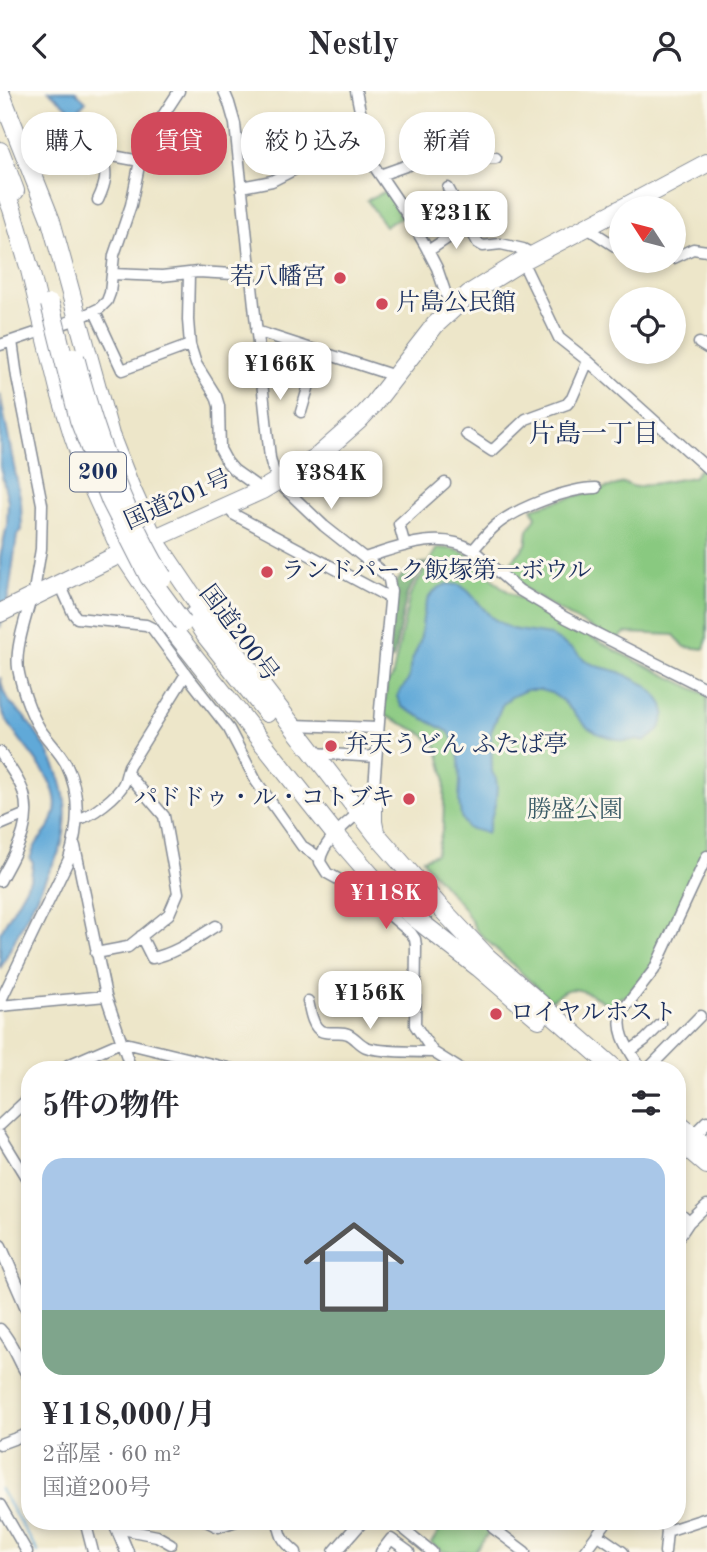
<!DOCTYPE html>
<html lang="ja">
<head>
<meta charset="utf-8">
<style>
  :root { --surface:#fff; --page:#f7f7f7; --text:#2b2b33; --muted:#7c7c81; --accent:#d1495b }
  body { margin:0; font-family:"Old Standard TT","Noto Serif JP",serif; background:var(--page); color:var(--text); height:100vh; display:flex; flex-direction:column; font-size:26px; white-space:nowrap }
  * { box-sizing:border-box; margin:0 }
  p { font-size:23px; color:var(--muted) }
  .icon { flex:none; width:38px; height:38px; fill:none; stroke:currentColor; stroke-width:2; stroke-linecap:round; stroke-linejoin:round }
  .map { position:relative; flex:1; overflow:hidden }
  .side { position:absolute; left:21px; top:970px; width:665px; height:469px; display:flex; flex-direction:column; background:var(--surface); border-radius:28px; box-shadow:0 4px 10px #0003 }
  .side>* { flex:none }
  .banner { position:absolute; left:21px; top:21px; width:665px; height:63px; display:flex; gap:14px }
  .needle { width:46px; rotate:306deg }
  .controls { position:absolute; left:609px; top:105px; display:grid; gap:14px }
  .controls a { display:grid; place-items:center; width:77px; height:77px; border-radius:50%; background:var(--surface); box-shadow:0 4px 10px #0003; font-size:35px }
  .price { position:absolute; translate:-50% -60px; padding:0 16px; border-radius:14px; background:#fff; color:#222; font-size:23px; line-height:46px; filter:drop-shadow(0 2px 4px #0008) }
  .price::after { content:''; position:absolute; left:50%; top:42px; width:21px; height:16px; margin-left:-10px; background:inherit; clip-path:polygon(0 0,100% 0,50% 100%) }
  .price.selected { background:var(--accent); color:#fff }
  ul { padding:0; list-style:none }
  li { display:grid; align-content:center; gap:14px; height:371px; padding:0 21px }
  li span { display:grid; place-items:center; height:217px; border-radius:21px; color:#555 }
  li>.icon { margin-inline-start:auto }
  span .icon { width:126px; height:126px; fill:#fffc; stroke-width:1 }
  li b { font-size:30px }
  h2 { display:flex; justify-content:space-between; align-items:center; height:84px; padding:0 21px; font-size:30px }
  .pill { padding:0 24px; border-radius:28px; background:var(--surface); box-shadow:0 4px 10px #0003; font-size:24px; line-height:63px }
  .pill.selected { background:var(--accent); color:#fff }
  header { display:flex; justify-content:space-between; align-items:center; height:91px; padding:0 21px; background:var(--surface); font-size:32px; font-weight:800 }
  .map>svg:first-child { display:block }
</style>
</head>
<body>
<header><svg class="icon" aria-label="back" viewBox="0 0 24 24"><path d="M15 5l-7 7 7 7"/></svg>Nestly<svg class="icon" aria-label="person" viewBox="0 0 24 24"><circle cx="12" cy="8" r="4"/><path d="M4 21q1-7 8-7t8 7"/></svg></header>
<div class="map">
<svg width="707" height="1461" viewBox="0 0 707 1461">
  <rect width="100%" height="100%" fill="#fbf7ec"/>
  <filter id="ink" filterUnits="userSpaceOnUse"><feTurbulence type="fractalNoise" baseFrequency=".0143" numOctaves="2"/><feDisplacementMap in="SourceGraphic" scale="14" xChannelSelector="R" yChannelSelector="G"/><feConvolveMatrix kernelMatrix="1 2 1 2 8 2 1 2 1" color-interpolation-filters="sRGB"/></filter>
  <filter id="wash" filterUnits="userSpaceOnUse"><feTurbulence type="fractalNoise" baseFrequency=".00686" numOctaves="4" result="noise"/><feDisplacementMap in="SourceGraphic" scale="28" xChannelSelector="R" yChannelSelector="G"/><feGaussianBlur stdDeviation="1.57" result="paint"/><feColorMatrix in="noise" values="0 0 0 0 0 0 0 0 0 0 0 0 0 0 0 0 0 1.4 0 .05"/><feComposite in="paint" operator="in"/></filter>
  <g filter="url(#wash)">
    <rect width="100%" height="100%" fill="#ede6c9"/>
    <path fill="#89c980" stroke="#527c6f" stroke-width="2" d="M386,100L402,126L385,135L367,109Z
      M701,377L707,382V548L704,558L685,556L674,544L625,542L616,550C580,530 532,509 504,479L526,454L528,439L536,426L532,417L624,392L635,396L693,386Z
      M437,457C474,456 478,477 503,497C507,500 513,503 517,506L628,566L707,604V759L680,813L654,872L628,904L616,908L612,916C601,909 581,895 567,899C562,900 556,906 552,909L548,907L477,840L463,816L427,775L423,768L436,763L443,736L445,686L437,655L420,641L384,624L387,592L392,587L410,504Z
      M446,1430H498L474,1461H443L431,1452Z"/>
    <path fill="#6ead6e" stroke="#446e66" stroke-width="2" d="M425,472L407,503L393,568H389L395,494C401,483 413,473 425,472Z"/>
    <path fill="#61a9d8" stroke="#3e6c9b" stroke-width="2" d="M49,0H75L86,10L75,22Z
      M0,303L21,411L22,439L17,444L9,502L0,537V467L7,434L8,410L0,376Z
      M447,493L460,494L469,501L491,526L511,538L550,544L575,560L587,571L600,576L620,581L646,594L657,605L663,614L665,622L660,637L654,644L644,650L635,649L623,650L599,643L587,636L563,610L551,602L540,599H526L511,606L502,614L491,641L492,681L496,688L497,695L496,710L487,742L467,737L461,726L459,710L460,691L459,668L455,652L449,641L402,616L397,606C399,598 406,595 409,587C409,586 410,578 410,576C412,567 417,559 420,550C425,526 419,503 447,493Z
      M0,586C2,593 3,601 7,607C11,615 20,620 25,627C57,668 76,708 60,759L0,878V842L31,787L33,772L30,768C32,762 35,754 39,749C47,740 52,734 55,721C63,687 13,650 1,618C0,609 0,596 0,586Z"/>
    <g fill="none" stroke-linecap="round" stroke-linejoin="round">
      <path stroke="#61a9d8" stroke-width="2.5" d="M0,1398L38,1461"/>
    </g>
  </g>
  <g filter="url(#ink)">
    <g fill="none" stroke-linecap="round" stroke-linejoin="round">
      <g stroke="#848a94" stroke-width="13">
        <path id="minor" d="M224,0L229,12L235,33L270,367L273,378L282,395L324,435L386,484L389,489L391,500L380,618L373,710C357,724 321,749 320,771L327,782L365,803L411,842L415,848L416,855L415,934L433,961L460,978
          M356,0L367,54L374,75L408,125L425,154L437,177L451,218
          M54,50L72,43L94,59L102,63L140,70
          M380,84L473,51C480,54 484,59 483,67H496
          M241,96L272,90L323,64L367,54
          M448,97L478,152L483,155L501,153L523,158L534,164
          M98,109C107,90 107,83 102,63
          M589,136L592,140L621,159
          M428,160L467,134
          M674,167L693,158L707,160
          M522,170L559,247L588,270L707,377
          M643,170L656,172L664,170
          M189,182L188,229L190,254
          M112,183L162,185L198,181L251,184
          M95,221L122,279L190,254L196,273L216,305L219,315L220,358L227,371L234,379L262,399
          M256,240L395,285
          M12,250L17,286L42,413L41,458L33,506
          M699,252L707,257
          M0,254L77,228L100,217L107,210L110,202L114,164L131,114L140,70L149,46L179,0
          M301,321L319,260
          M466,343L492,360L526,328L567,313L572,307L588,270
          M233,423L390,507
          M405,455L399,433L445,392
          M473,459C480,451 487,442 495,435C516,417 569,397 596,397
          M365,467C399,456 439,439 473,459L519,499L566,527L707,598
          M60,493L73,522L77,527L146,534L152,537L186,583L229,638L256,690L302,755L320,767
          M293,634L378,637
          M0,661C7,673 18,686 23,700C34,734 15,761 0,790
          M314,662L376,666
          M78,728C91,726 119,704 124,692C126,687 127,680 129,675L186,583
          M0,734L26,723
          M75,755L106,905L131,978
          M141,845L152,867C175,863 196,847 216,835
          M96,862L128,856L169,823L178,802L164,725L127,682
          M308,910C310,918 312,936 321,940C329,944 340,939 348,943C355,946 359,953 366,956C378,961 419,961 433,961
          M0,911L69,768C79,736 81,703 66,673C59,660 48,650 40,638C30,622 21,595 18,577C15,557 26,527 31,507
          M0,915L106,905
          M630,960L645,949L661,933
          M63,978L68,974L121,951L232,978
          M641,978C630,960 614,940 623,919L654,879L707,765
          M648,978L700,925
          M0,1034L30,1006
          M0,1044L30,1093
          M677,1120L689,1131
          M677,1149L689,1131L707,1114
          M0,1238C14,1252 18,1272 30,1288
          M0,1353L30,1342
          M0,1414L27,1461
          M85,1430L93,1461
          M206,1430L218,1436L236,1430
          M278,1430C281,1447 283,1450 296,1461
          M394,1430L432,1461
          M664,1430L667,1440L665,1461
          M117,1437L157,1445L171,1453
          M493,1437L525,1461
          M667,1440L707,1427
          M597,1443L623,1461
          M381,1461L391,1448L409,1461
          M584,1461L607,1430"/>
      </g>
      <g stroke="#848a94" stroke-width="15">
        <path id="tertiary" d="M677,1062L707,1031
          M0,1155L30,1224
          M114,1430L127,1461
          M335,1461L362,1430"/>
      </g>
      <g stroke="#848a94" stroke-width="20">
        <path id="trunk" d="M0,1L51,130L110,344L130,395L154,448L196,510L376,743L437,813L486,865
          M0,60L15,100
          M0,87L12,118L30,179L59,298L74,347L89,389L122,462L173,539L335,743L373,787L410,823L478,876
          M623,117L707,72
          M0,522L122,462L262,399L317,366L359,329L372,315L435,234L469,203L522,170L621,118
          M193,525L206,545L267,622
          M373,710V731L375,741
          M479,859L615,978
          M470,869L539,928
          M677,1032L707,1056
          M677,1048L707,1074"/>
      </g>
      <use href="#minor" stroke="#fff" stroke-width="10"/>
      <use href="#tertiary" stroke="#fff" stroke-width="12"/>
      <use href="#trunk" stroke="#fff" stroke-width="18"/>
      <g stroke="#848a94" stroke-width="20" stroke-linecap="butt">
        <path id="trunk-bridge" d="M50,213L79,329L111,411L149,486L183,532
          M75,266C89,321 106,372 130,424C140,445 150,467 163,486"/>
      </g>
      <use href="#trunk-bridge" stroke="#fff" stroke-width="18"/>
    </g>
  </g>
  <g fill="#d1495b" stroke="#fbf7ec" stroke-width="2.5">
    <circle cx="340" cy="187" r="7"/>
    <circle cx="382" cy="213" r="7"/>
    <circle cx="267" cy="481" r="7"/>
    <circle cx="331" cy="655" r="7"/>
    <circle cx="409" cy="708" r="7"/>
    <circle cx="496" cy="923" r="7"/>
  </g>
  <g text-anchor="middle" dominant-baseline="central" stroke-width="6" stroke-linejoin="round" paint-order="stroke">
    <rect fill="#fbf7ec" stroke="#5e6b89" stroke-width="2" x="70" y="361.5" width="56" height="39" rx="5"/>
    <g font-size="23" font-weight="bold" fill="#1b2f5e">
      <text x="98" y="381">200</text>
    </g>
    <g font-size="24" fill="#1b2f5e" stroke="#fbf7ec" text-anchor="start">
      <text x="326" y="187" text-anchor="end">若八幡宮</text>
      <text x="396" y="213">片島公民館</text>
      <text x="281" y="481">ランドパーク飯塚第一ボウル</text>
      <text x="345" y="655">弁天うどん ふたば亭</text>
      <text x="395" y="708" text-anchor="end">パドドゥ・ル・コトブキ</text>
      <text x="510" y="923">ロイヤルホスト</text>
    </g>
    <g font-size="24" fill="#1b2f5e" stroke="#fbf7ec">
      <text transform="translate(178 410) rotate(-24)">国道201号</text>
      <text transform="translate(238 543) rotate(53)">国道200号</text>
    </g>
    <g font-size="24" fill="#3c5d68" stroke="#fbf7ec">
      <text x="575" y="720">勝盛公園</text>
    </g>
    <g font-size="26" fill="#1b2f5e" stroke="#fbf7ec">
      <text x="594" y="344">片島一丁目</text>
    </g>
  </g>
</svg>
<div class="controls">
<a><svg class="needle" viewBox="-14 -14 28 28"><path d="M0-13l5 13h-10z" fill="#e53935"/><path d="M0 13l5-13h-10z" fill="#7c7c81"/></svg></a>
<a><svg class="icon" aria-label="locate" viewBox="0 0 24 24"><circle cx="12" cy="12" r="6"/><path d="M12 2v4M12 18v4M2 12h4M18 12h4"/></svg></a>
</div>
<b class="price" style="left:456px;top:160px">¥231K</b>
<b class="price" style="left:280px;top:311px">¥166K</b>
<b class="price" style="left:331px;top:420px">¥384K</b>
<b class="price selected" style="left:386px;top:840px">¥118K</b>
<b class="price" style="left:370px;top:940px">¥156K</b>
<div class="banner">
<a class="pill">購入</a>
<a class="pill selected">賃貸</a>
<a class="pill">絞り込み</a>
<a class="pill">新着</a>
</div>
<section class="side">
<h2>5件の物件<svg class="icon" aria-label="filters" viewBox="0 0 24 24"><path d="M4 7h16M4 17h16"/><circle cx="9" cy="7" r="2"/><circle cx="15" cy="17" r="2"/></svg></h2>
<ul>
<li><span style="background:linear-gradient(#a9c7e8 70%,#7fa58c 0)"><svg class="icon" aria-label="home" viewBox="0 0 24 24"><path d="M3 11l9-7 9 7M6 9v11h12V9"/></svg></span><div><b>¥118,000/月</b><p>2部屋 · 60 m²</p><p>国道200号</p></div></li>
</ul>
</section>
</div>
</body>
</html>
